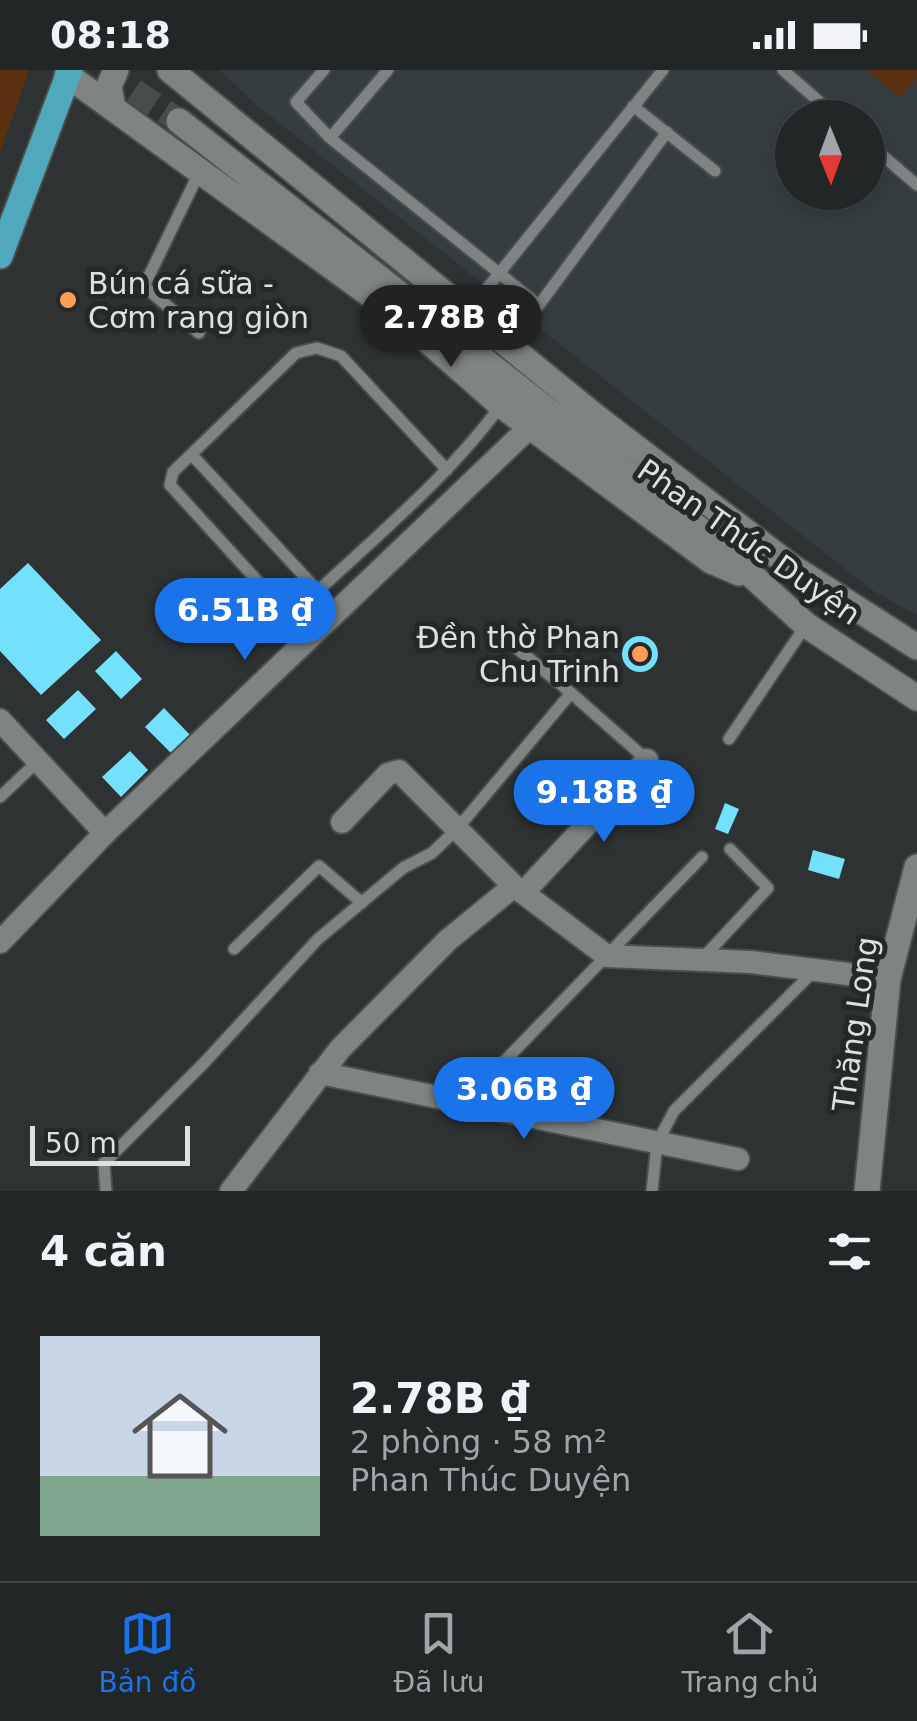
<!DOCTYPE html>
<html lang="vi">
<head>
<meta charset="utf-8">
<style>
  :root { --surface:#222626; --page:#2e3232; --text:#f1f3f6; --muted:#a2a5a7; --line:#3f4343; --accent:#1a73e8 }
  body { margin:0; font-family:"DejaVu Sans",sans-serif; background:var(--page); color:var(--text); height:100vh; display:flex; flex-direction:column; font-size:38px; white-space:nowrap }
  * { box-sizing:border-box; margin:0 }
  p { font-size:32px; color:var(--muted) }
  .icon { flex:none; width:55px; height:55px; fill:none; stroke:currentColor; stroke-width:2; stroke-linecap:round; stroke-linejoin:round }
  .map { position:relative; height:1121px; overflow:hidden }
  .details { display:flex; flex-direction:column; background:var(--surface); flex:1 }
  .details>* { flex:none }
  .needle { width:65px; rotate:179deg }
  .controls { position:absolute; left:775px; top:30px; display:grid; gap:20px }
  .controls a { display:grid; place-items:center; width:110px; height:110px; border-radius:50%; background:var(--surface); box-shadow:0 5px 15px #0003,0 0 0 2px var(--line); font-size:50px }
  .scale { position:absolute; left:30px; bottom:25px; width:160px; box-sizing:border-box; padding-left:10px; border:5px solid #dfe1e1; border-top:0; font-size:28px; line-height:35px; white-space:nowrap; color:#dfe1e1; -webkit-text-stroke:8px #252829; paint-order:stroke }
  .price { position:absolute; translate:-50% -85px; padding:0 22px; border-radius:35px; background:var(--accent); color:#fff; font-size:32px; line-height:65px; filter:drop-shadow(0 2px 5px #0008) }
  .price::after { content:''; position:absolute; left:50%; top:60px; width:30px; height:22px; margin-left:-15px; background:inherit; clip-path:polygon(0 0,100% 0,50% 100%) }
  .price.active { background:#222; color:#fff }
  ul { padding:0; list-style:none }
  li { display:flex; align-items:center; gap:30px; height:250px; padding:0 40px }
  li+li { border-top:2px solid var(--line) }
  li span { display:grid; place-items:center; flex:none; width:280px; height:200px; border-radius:0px; color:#555 }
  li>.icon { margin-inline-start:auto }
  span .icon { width:120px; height:120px; fill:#fffc; stroke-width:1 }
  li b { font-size:42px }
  h2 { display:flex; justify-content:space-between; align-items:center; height:120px; padding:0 40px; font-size:42px }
  .status { display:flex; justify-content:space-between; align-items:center; height:70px; padding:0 50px; background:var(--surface); direction:ltr }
  .status svg { height:28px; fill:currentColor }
  .tabs { display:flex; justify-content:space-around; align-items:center; height:140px; border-top:2px solid var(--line); background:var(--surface); font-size:28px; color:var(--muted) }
  .tabs a { display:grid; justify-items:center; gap:5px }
  .tabs .active { color:var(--accent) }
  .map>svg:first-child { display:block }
</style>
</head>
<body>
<div class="status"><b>08:18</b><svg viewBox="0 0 49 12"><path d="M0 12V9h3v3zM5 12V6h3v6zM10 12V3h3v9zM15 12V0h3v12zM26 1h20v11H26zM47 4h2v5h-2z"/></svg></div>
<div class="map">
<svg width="917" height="1121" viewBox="0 0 917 1121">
  <rect width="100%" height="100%" fill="#2e3232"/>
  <path fill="#343e41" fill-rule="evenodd" d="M220,0H917V545L872,520L255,34ZM792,48H868V122H792Z"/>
  <path fill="#5b3010" d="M0,0H29L0,83Z
    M866,0H917V8L900,28Z"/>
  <path fill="#73e0fc" d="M28,493L101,570L41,625L0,581V519Z
    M622 584a18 18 0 1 1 36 0a18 18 0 1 1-36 0Z
    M116,581L142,609L121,629L95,601Z
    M78,620L96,639L64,669L46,650Z
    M164,638L192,667L173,685L145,657Z
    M130,681L148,700L121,727L102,707Z
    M725,733L739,739L728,764L715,759Z
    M813,780L845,789L839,809L808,800Z"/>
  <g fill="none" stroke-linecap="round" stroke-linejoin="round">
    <path stroke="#494c4c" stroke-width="25" stroke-dasharray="25 12" stroke-linecap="butt" d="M103,0L179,51"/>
    <g stroke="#4b4d4e" stroke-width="15">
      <path id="service" d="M324,0L296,32L330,68L539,235L667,62
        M783,0L838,48
        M633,36L715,101
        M330,68L388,0
        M868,73L917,115
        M468,242L663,0
        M199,263L144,216L199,103
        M192,385L318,521
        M447,400L341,286L317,278L296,283L173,402L170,415L282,538C297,547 308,531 318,521C381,462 450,405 501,335
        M571,623L647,690
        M729,669L806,555
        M0,727L38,691
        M234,879L319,796L362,833
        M701,890L768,818L730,779
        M464,1033L702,787
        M106,1121L104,1093L204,993L318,869L403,798L432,783L457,759L571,623L513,575
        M652,1121L657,1073L674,1041L814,901"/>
    </g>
    <g stroke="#4b4d4e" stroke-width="26">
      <path id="minor" d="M0,650L105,763
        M342,752L388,704L399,701L514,816
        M523,823L647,690
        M0,872L105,763L531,356
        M320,1003L738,1089
        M231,1121L340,979L448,870L514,816L607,886L751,892L888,909"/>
    </g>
    <g stroke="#4b4d4e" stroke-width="29">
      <path id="tertiary" d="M867,1121L888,909L917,797"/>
    </g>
    <g stroke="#4b4d4e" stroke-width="29">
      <path id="secondary" d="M170,0L596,347L792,497L917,577
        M67,5L401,247L501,335L711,491L739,503
        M113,38L109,16L116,0
        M179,51L713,470L806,555L917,628"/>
    </g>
    <g stroke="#4b4d4e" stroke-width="29">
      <path id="primary" d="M0,186L70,0"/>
    </g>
    <use href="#service" stroke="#7f8384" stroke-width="11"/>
    <use href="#minor" stroke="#7f8384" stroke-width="22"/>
    <use href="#tertiary" stroke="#7f8384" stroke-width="25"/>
    <use href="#secondary" stroke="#7f8384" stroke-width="25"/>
    <use href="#primary" stroke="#50a8bc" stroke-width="25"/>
  </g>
  <g fill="#fd9c56" stroke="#252829" stroke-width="4">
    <circle cx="68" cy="230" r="10"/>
    <circle cx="640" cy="584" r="10"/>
  </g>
  <g text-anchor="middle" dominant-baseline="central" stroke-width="10" stroke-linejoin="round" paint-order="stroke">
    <g font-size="30" fill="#dfe1e1" stroke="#252829" text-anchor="start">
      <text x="88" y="213">Bún cá sữa -<tspan x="88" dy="34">Cơm rang giòn</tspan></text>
      <text x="620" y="567" text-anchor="end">Đền thờ Phan<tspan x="620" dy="34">Chu Trinh</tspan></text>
    </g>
    <g font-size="30" fill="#dfe1e1" stroke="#252829">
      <text transform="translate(749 472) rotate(35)">Phan Thúc Duyện</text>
      <text transform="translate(855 954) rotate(-82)">Thăng Long</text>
    </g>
  </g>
</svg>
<div class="controls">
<a><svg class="needle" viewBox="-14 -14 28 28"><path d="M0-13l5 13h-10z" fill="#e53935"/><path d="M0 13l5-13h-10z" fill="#a2a5a7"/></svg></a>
</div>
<div class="scale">50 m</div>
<b class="price active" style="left:451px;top:300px">2.78B ₫</b>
<b class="price" style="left:245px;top:593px">6.51B ₫</b>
<b class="price" style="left:604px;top:775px">9.18B ₫</b>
<b class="price" style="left:524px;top:1072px">3.06B ₫</b>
</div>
<section class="details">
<h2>4 căn<svg class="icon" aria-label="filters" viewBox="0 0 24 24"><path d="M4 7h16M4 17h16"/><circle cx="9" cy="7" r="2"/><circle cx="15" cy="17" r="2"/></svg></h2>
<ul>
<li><span style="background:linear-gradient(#c9d6e8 70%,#7fa58c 0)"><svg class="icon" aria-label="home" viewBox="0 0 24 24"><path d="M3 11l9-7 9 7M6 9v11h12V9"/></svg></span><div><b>2.78B ₫</b><p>2 phòng · 58 m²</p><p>Phan Thúc Duyện</p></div></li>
</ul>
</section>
<nav class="tabs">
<a class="active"><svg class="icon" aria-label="map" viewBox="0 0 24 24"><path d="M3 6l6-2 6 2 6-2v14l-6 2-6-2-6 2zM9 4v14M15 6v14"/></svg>Bản đồ</a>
<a><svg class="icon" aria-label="saved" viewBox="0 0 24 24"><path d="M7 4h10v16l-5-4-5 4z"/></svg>Đã lưu</a>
<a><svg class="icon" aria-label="home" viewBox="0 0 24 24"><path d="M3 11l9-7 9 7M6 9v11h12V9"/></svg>Trang chủ</a>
</nav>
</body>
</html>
